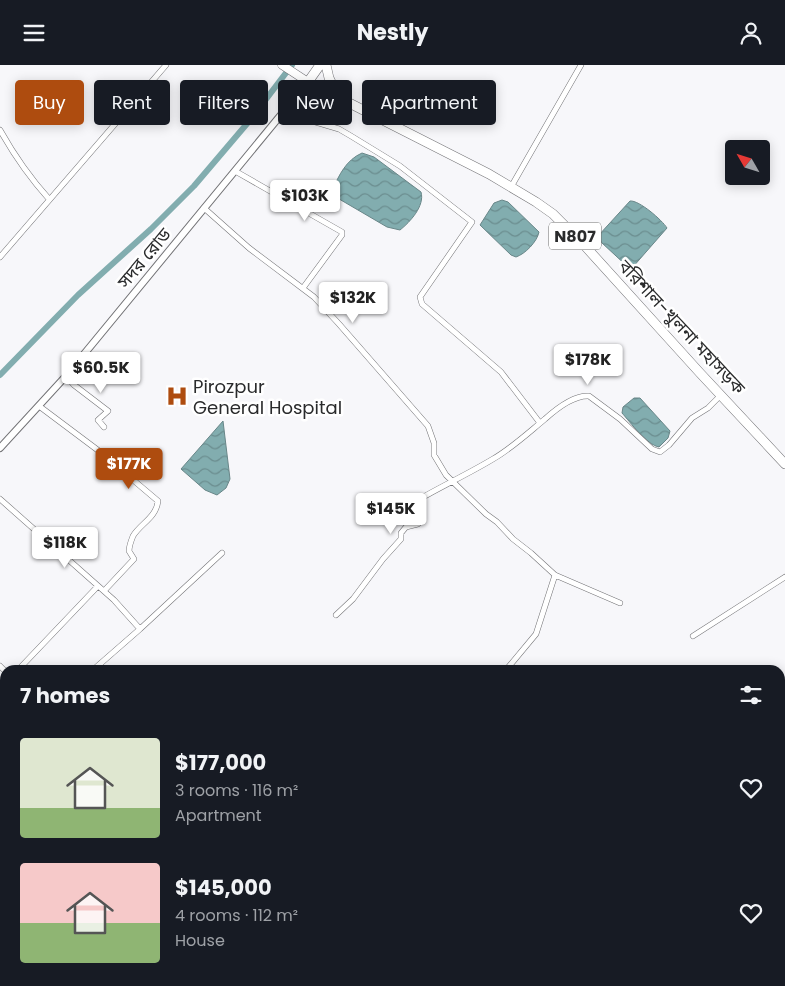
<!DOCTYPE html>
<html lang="en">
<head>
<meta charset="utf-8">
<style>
  :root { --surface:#171b24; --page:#20242c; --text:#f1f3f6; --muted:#9ea1a6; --accent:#ae4c0f }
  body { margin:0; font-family:Poppins,"Noto Sans Bengali",sans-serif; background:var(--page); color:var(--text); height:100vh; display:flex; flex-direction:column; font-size:19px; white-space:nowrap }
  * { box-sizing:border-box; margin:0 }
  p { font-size:16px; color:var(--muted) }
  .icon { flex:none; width:28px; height:28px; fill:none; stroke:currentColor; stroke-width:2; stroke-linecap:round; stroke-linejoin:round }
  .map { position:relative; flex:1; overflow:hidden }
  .details { position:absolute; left:0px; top:600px; width:785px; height:321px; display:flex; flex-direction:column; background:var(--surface); border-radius:15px 15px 0 0; box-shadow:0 2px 12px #0003 }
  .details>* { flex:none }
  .hud { position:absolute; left:15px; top:15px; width:500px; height:45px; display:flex; gap:10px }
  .needle { width:32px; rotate:309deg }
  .fabs { position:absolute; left:725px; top:75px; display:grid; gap:10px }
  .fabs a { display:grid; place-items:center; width:45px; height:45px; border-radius:5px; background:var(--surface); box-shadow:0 2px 12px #0003; font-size:25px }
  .price { position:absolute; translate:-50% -42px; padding:0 11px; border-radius:5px; background:#fff; color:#222; font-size:16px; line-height:32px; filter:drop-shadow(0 1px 2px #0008) }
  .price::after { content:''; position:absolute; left:50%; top:30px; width:15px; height:11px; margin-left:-8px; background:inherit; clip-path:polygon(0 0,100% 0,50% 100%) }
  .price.current { background:var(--accent); color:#fff }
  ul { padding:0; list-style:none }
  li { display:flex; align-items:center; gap:15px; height:125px; padding:0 20px }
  li span { display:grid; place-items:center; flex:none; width:140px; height:100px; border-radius:5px; color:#555 }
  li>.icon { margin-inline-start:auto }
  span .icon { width:60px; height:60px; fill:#fffc; stroke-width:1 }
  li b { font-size:21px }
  h2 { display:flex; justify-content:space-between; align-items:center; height:60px; padding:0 20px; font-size:21px }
  .tag { padding:0 18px; border-radius:5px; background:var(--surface); box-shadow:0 2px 12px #0003; font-size:18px; line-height:45px }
  .tag.current { background:var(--accent); color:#fff }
  header { display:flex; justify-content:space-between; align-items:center; height:65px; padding:0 20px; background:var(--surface); font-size:22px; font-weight:700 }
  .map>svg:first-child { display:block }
</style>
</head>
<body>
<header><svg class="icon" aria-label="menu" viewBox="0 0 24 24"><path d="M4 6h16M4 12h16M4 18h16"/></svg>Nestly<svg class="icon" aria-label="person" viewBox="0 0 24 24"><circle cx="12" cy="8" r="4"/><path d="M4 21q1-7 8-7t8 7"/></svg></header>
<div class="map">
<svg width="785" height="921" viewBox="0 0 785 921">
  <defs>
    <pattern id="water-waves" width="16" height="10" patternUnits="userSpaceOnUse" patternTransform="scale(1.25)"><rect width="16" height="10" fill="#82adaf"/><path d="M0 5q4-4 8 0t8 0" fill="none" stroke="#6b8d8f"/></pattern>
  </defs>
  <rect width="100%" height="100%" fill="#f7f7fa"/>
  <path fill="url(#water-waves)" stroke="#688688" d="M362,88L374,92L421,127C425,141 410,157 400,165L387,162L334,131L332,126C339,110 346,95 362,88Z
    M502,135L508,137L539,167C537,177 525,189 516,192L511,190L480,160L494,138Z
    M630,136C639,135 662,155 667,163L632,203H629L602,178L598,171Z
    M634,333H640L670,366L668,373L659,382C647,380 630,357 622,348L623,342Z
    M223,356L230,414L226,423L217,430L205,425L181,404Z"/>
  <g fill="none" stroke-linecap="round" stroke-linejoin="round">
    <path stroke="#82adaf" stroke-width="6" d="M0,310L78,230L151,164L194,121L251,54L292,0"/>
    <g stroke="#737376" stroke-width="6">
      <path id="minor" d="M285,44L312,56L339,64L351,71L400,101L472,157L420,232L422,239L501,307L540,358
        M0,65C14,90 30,113 49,134
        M235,106L342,167V170L303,223
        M511,122L581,0
        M204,143L249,183L314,232L339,259L428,361L434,378V390L446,410L486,449L497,457L513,474L531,488L555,510L620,538
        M0,192L166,0
        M66,311L74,320L108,346L98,355L104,362
        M39,341L99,386L158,436C156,453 141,458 133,471C131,476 129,481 129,486L134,494L104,526
        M0,434L114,535L140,564
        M336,550L353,534L383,494L401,474V468L406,462L418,459L421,452L418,435C442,421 468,409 493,394C512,383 528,368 545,354C556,344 573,330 589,331L620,354L652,384L660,387L669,380L692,353L708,343L721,330
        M693,571L785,512
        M0,601L5,606
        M18,605L98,521
        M93,605L140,564L222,488
        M506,605L536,569L555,510
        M304,916L307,921
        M609,916L613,921
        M87,921L93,916"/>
    </g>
    <g stroke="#737376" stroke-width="8">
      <path id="tertiary" d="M0,383L66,311L308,17"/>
    </g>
    <g stroke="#737376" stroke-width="9">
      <path id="secondary" d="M282,0L308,17"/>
    </g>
    <g stroke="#737376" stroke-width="10">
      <path id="trunk" d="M320,0L308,17L489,109L536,137L553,149L585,181L700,308L785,399
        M326,0L329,13L339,34
        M780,728L785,721
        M632,921L636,916"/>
    </g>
    <use href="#minor" stroke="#fff" stroke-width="5"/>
    <use href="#tertiary" stroke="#fff" stroke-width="6"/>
    <use href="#secondary" stroke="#fff" stroke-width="8"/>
    <use href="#trunk" stroke="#fff" stroke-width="9"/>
  </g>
  <defs>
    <g id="hospital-bare" transform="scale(1.725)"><path d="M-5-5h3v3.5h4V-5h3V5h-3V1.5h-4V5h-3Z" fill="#ae4c0f" stroke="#fff" stroke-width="2.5" paint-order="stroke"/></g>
  </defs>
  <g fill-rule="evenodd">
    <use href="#hospital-bare" x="177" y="331"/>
  </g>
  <g text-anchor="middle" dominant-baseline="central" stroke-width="5" stroke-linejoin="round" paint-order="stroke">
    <rect fill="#fff" stroke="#6a6b6b" stroke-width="1" x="549" y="157.5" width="52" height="27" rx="4"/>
    <g font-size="16" font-weight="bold" fill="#2a2b2c">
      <text x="575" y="171">N807</text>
    </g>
    <g font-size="18" fill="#2a2b2c" stroke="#fff">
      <text transform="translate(144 193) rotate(-50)">সদর রোড</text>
      <text transform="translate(682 262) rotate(47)">বরিশাল-খুলনা মহাসড়ক</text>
    </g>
    <g font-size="18" fill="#2a2b2c" stroke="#fff" text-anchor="start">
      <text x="193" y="321">Pirozpur<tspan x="193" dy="21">General Hospital</tspan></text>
    </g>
  </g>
</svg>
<div class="fabs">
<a><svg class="needle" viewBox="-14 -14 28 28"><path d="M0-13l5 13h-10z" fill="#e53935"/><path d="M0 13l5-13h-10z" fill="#9ea1a6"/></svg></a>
</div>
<b class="price" style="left:305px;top:157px">$103K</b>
<b class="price" style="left:353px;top:259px">$132K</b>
<b class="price" style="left:588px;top:321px">$178K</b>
<b class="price" style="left:101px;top:329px">$60.5K</b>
<b class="price current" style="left:129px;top:425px">$177K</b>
<b class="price" style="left:391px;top:470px">$145K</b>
<b class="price" style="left:65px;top:504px">$118K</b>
<div class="hud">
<a class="tag current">Buy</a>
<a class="tag">Rent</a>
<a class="tag">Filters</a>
<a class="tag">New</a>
<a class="tag">Apartment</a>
</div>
<section class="details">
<h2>7 homes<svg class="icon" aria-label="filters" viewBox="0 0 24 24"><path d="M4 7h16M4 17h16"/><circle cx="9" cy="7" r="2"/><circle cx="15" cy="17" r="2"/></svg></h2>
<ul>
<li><span style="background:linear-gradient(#dfe7d0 70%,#8fb573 0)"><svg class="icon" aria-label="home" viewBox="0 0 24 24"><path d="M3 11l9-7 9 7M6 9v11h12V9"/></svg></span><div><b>$177,000</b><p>3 rooms · 116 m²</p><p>Apartment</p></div><svg class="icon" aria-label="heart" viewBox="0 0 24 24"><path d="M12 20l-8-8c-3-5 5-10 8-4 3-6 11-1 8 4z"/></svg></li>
<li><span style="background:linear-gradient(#f6c9c9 60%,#8fb573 0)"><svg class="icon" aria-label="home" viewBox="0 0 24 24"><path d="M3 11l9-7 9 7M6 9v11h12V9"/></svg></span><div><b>$145,000</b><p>4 rooms · 112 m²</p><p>House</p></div><svg class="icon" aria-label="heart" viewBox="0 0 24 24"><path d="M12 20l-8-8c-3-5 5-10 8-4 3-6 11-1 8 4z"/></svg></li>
</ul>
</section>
</div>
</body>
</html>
